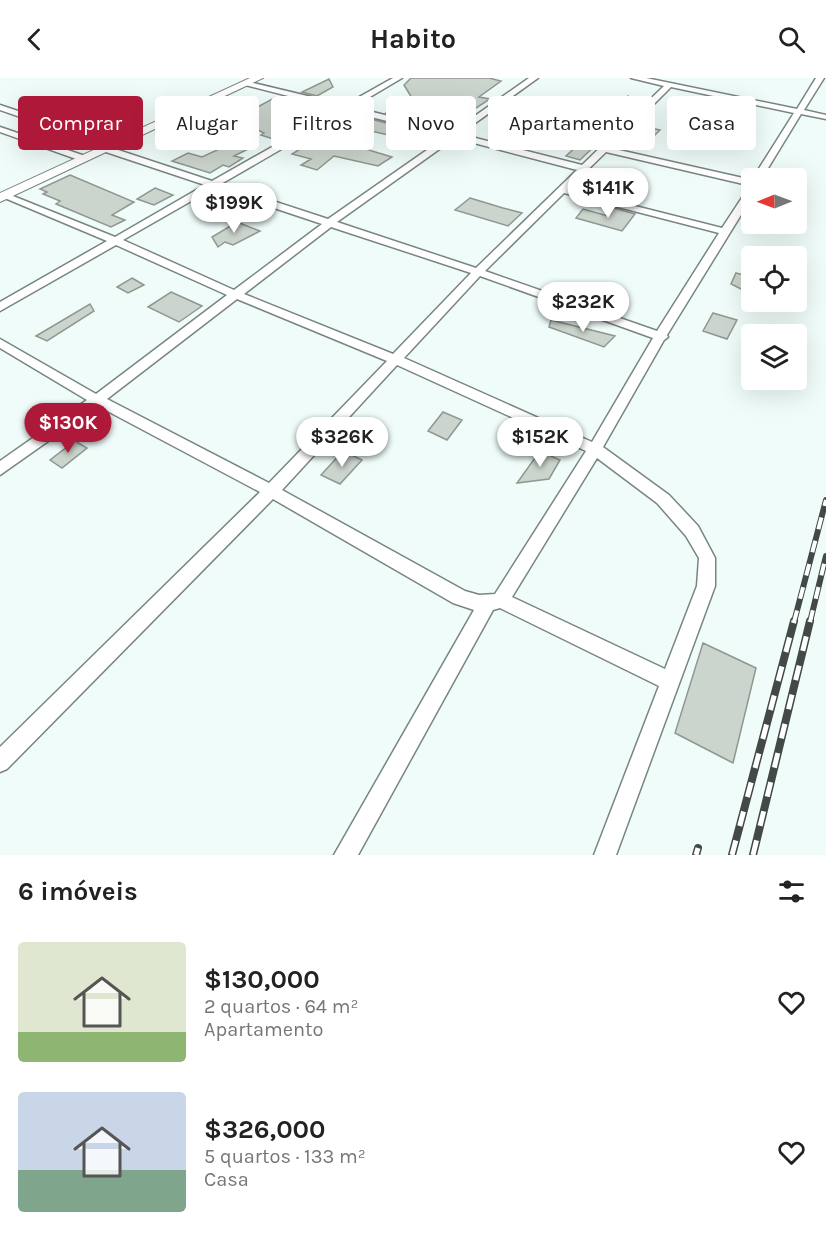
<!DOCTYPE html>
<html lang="pt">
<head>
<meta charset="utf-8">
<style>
  :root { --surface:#fff; --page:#f2f2f2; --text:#222; --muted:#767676; --accent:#ae1939 }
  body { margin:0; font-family:Karla,sans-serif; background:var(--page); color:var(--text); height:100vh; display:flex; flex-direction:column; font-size:22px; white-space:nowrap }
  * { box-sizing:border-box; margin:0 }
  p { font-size:20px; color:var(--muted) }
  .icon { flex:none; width:33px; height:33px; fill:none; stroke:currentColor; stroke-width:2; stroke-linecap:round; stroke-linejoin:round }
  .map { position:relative; height:777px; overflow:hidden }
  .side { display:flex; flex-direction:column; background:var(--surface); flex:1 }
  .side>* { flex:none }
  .guide { position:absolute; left:18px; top:18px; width:790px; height:54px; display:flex; gap:12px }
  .needle { width:39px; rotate:269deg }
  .fabs { position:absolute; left:741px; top:90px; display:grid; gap:12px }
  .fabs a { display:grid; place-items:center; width:66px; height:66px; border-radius:6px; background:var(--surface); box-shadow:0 6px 24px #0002; font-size:30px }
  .price { position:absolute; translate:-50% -51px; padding:0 14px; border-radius:21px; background:#fff; color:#222; font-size:20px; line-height:39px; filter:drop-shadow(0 2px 3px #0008) }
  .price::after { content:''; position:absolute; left:50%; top:36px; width:18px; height:14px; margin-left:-9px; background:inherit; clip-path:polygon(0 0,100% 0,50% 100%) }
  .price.current { background:var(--accent); color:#fff }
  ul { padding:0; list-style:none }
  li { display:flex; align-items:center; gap:18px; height:150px; padding:0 18px }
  li span { display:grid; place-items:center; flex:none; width:168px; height:120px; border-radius:6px; color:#555 }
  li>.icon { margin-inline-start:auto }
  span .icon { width:72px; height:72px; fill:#fffc; stroke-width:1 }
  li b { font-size:26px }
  h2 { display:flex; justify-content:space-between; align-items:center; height:72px; padding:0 18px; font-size:26px }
  .pill { padding:0 21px; border-radius:6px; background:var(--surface); box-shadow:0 6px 24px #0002; font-size:21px; line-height:54px }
  .pill.current { background:var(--accent); color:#fff }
  header { display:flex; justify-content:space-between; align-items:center; height:78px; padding:0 18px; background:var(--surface); font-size:27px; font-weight:700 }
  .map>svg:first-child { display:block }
</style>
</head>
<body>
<header><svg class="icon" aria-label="back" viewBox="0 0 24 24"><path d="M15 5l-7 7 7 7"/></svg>Habito<svg class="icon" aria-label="search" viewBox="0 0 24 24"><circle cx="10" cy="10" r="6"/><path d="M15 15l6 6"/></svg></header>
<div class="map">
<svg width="826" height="777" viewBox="0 0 826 777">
  <rect width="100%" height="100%" fill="#effcf9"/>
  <path fill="#ccd5cd" stroke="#8f9790" stroke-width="1.5" d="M411,0H489L501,3L479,19L490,21L461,40L441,35L425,45L386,35L412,20L404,7Z
    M329,1L333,9L317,18L302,14Z
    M628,18L634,24L600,61H602L580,82L566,78L580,65L564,61L569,55L549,51L560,41L592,49Z
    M276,19L312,26L299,34L313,37L288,53L291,54L276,62L261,57L264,55L256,51L211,37L230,27L250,33Z
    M525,23L562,32L546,45L525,40L516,48L498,43Z
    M355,37L414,52L401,60L341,46Z
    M646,49L660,52L650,62L636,59Z
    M331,52L329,60L392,79L378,88L334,78L317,92L301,87L311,81L292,76Z
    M230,66L246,72L234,78L243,80L229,89L223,87L210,95L172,83L188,75L202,79Z
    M70,97L134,124L112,137L125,142L111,149L56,126L60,123L43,116L47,114L40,111Z
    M600,99L606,104L596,116L586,113Z
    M155,110L173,117L154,127L137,121Z
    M470,120L503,130L522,135L508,148L455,132Z
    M237,130L249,134L233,144L220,140Z
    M614,130L635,136L622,153L576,140L583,131L608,138Z
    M237,144L260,153L233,167L225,164L218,169L212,159Z
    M736,195L752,199V209L741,211L731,206Z
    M132,200L144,207L128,215L117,209Z
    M171,214L202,228L179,244L148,229Z
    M90,226L94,233L47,263L36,258Z
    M713,235L737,242L727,261L703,253Z
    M551,242L615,258L604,269L549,249Z
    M443,334L462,342L447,362L428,353Z
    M75,363L87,370L62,390L50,382Z
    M343,373L362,382L340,406L321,397Z
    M540,373L560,382L549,401L517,405Z
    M703,565L756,590L733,685L675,655Z"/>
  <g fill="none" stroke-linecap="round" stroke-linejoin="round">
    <g stroke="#798582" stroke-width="3">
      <path id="minor" d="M393,0H402L353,29L452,54L529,0H538L460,56L582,87L664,8L631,0H646L797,31L816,0H824L804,32L826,37V41L801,36L762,100H753L794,35L671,9L610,70L752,102V108L606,74L568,111L722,150L749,109L752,108V119L667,257L668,259L664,262L603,369L669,417L698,448L715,480V508L616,777H594L659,608L500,530L493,532L358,777H334L474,532L453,525L273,421L7,691L0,694V669L260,414L98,328L0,397V383L87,322L0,270V261L96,316L227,217L116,167L0,233V224L107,163L0,118L8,116L115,159L205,107L103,73V69H109L212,103L339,31L245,7V3L345,27ZM347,33L447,58L328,141L221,106ZM455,60L577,92L476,190L337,144ZM214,110L322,146L234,212L123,162ZM564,115L719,155L657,253L485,193ZM331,149L471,195L393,276L244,216ZM480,198L653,260L592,364L404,280ZM237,221L387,283L269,405L107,321ZM397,287L586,373L495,516L479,517L465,513L282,412ZM597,380L657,425L686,458L699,480L697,508L665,591L512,519Z
        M0,27L60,47L125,63L121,66L55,51L0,32Z
        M0,49L88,79L89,81L82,83L0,54Z"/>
    </g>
    <g stroke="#798582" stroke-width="2">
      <path id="major" d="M250,0H263L0,124V115Z"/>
    </g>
    <use href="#minor" fill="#fff" fill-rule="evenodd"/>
    <use href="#major" fill="#fff" fill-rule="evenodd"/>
    <g stroke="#424947" stroke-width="6">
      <path id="rail-far1" d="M794,544L826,422
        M810,544L826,478"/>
    </g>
    <g stroke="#424947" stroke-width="8">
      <path id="rail" d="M696,777L698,770
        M732,777L794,543
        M753,777L810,543"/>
    </g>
    <use href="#rail-far1" stroke="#fff" stroke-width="4" stroke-dasharray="12" stroke-linecap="butt"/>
    <use href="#rail" stroke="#fff" stroke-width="5" stroke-dasharray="15" stroke-linecap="butt"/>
  </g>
</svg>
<div class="fabs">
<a><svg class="needle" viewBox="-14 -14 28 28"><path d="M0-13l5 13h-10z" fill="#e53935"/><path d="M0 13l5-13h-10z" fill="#767676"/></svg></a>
<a><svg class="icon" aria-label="locate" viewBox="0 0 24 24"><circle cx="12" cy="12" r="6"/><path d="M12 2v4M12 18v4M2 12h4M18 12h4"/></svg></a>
<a><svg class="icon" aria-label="layers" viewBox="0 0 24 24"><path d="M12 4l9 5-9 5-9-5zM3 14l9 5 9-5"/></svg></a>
</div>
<b class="price" style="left:608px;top:141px">$141K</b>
<b class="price" style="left:234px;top:156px">$199K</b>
<b class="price" style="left:583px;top:255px">$232K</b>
<b class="price current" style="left:68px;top:376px">$130K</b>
<b class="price" style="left:342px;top:390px">$326K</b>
<b class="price" style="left:540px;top:390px">$152K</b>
<div class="guide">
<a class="pill current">Comprar</a>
<a class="pill">Alugar</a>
<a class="pill">Filtros</a>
<a class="pill">Novo</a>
<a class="pill">Apartamento</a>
<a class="pill">Casa</a>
</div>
</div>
<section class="side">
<h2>6 imóveis<svg class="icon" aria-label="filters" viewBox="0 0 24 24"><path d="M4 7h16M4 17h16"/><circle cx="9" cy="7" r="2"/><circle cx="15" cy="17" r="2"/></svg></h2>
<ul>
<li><span style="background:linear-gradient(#dfe7d0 75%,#8fb573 0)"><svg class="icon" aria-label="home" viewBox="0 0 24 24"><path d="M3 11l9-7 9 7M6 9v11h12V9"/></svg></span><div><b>$130,000</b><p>2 quartos · 64 m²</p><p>Apartamento</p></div><svg class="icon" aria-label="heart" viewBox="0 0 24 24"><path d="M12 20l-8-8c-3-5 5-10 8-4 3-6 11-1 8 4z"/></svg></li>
<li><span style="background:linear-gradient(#c9d6e8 65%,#7fa58c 0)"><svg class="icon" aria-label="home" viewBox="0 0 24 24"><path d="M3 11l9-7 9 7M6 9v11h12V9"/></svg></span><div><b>$326,000</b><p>5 quartos · 133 m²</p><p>Casa</p></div><svg class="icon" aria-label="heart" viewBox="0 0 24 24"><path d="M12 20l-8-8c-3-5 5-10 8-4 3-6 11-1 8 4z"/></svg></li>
</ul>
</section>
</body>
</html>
